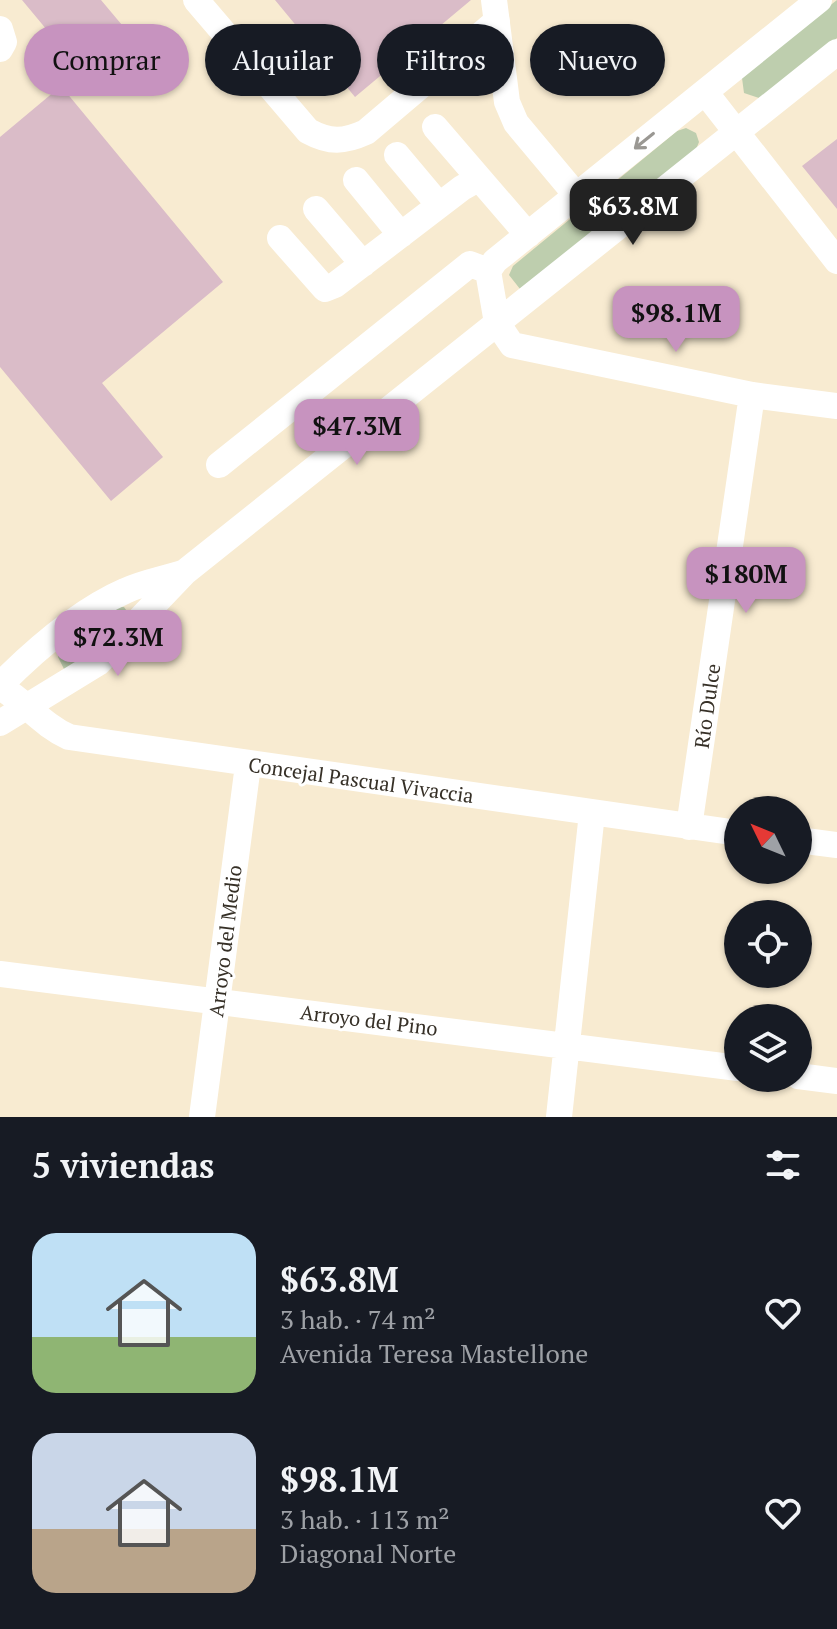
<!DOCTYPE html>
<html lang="es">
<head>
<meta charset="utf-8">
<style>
  :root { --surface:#171b24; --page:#20242c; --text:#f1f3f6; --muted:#9ea1a6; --accent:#c793bf }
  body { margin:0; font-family:"PT Serif",serif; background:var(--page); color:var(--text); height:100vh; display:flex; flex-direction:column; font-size:30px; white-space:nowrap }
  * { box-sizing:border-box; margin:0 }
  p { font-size:26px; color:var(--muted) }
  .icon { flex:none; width:44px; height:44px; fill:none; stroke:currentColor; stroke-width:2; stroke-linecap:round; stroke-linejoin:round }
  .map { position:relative; height:1117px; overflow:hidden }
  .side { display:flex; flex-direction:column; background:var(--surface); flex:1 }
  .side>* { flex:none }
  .hud { position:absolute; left:24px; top:24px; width:790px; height:72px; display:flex; gap:16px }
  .needle { width:52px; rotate:313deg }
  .tools { position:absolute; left:724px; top:796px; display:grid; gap:16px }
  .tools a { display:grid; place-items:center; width:88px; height:88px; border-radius:50%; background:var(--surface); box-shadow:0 2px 6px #0004; font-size:40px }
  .price { position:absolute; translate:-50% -68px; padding:0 18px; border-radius:16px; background:var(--accent); color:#111; font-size:26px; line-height:52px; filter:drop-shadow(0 2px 4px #0008) }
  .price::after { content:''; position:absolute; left:50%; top:48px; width:24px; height:18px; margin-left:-12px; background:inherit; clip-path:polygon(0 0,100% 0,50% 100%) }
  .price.on { background:#222; color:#fff }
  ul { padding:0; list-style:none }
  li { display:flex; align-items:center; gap:24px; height:200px; padding:0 32px }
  li span { display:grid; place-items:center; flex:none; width:224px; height:160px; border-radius:24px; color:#555 }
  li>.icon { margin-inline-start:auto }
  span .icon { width:96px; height:96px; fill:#fffc; stroke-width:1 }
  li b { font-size:34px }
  h2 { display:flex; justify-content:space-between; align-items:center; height:96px; padding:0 32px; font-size:34px }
  .pill { padding:0 28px; border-radius:36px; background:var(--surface); box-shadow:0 2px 6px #0004; font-size:28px; line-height:72px }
  .pill.on { background:var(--accent); color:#111 }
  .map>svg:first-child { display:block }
</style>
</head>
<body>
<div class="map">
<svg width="837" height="1117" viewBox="0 0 837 1117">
  <rect width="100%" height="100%" fill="#f8ebd1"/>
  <path fill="#beceae" d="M837,0V38L766,95L759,98L744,93L742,78L748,70Z
    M686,128L696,133L699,142L695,152L520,289L509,275L513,266L677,131Z
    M115,607H124L131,617L71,669H64L58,657L61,650Z"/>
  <path fill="#dabcc8" d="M22,0H101L143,50L96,89Z
    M275,0H471L355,97Z
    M61,86L223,282L102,383L163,457L111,501L0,367V137Z
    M837,139V209L802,166Z"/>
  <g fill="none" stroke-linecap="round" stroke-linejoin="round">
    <path stroke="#fff" stroke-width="26" d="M196,0L308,131C330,143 344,142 366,132L497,21
      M494,0L507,102L516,123L577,196
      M819,0L495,261L488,271L497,323L512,345L752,395L837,406
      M0,29L4,42L0,49
      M705,92L837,261
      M435,127L528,235
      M397,155L439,205
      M356,180L401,235
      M316,209L363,264
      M280,238L325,289L335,285L462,188L478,179
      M219,465L470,264L488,271
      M0,685C35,650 79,611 125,591C144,582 165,579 185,572
      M0,687C26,702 42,725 69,737L738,833
      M0,723L98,663L185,572L837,52
      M689,827L752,395
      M798,840L837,845
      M0,974L738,1068
      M798,1076L837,1081
      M202,1117L248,765
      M559,1117L592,813"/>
  </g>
  <defs><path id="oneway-shaft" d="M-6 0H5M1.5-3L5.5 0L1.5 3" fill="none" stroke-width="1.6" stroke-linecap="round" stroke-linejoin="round" transform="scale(2)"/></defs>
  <use stroke="#9a9893" href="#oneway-shaft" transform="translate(644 141) rotate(141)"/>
  <g text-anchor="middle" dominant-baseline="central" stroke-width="6" stroke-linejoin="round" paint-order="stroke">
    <g font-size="20" fill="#363027" stroke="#fff">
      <text transform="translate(707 706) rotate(-82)">Río Dulce</text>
      <text transform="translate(361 780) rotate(8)">Concejal Pascual Vivaccia</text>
      <text transform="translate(225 941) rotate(-83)">Arroyo del Medio</text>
      <text transform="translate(369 1020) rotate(7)">Arroyo del Pino</text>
    </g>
  </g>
</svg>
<div class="tools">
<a><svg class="needle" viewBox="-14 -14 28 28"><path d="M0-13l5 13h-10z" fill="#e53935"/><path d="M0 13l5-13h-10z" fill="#9ea1a6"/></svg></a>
<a><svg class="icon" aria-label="locate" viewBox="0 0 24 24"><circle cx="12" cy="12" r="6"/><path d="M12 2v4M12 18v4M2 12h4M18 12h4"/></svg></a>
<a><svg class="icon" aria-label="layers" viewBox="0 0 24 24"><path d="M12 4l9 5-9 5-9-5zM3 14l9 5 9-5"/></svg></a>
</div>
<b class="price on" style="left:633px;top:247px">$63.8M</b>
<b class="price" style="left:676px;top:354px">$98.1M</b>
<b class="price" style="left:357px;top:467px">$47.3M</b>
<b class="price" style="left:746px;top:615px">$180M</b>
<b class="price" style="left:118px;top:678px">$72.3M</b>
<div class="hud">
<a class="pill on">Comprar</a>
<a class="pill">Alquilar</a>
<a class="pill">Filtros</a>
<a class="pill">Nuevo</a>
</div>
</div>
<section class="side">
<h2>5 viviendas<svg class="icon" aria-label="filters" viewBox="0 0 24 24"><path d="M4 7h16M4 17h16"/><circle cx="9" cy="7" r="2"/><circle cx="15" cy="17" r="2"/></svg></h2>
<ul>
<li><span style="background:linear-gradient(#bfe0f5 65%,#8fb573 0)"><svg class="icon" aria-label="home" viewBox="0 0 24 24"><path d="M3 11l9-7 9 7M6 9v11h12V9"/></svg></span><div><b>$63.8M</b><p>3 hab. · 74 m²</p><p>Avenida Teresa Mastellone</p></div><svg class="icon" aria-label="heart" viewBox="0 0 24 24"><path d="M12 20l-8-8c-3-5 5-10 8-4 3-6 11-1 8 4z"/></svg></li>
<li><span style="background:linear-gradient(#c9d6e8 60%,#b9a48a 0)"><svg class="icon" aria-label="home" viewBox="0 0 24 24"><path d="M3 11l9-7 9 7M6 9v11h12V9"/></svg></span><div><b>$98.1M</b><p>3 hab. · 113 m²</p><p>Diagonal Norte</p></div><svg class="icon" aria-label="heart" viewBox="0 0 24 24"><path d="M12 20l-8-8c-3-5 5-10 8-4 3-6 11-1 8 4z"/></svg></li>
</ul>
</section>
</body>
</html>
